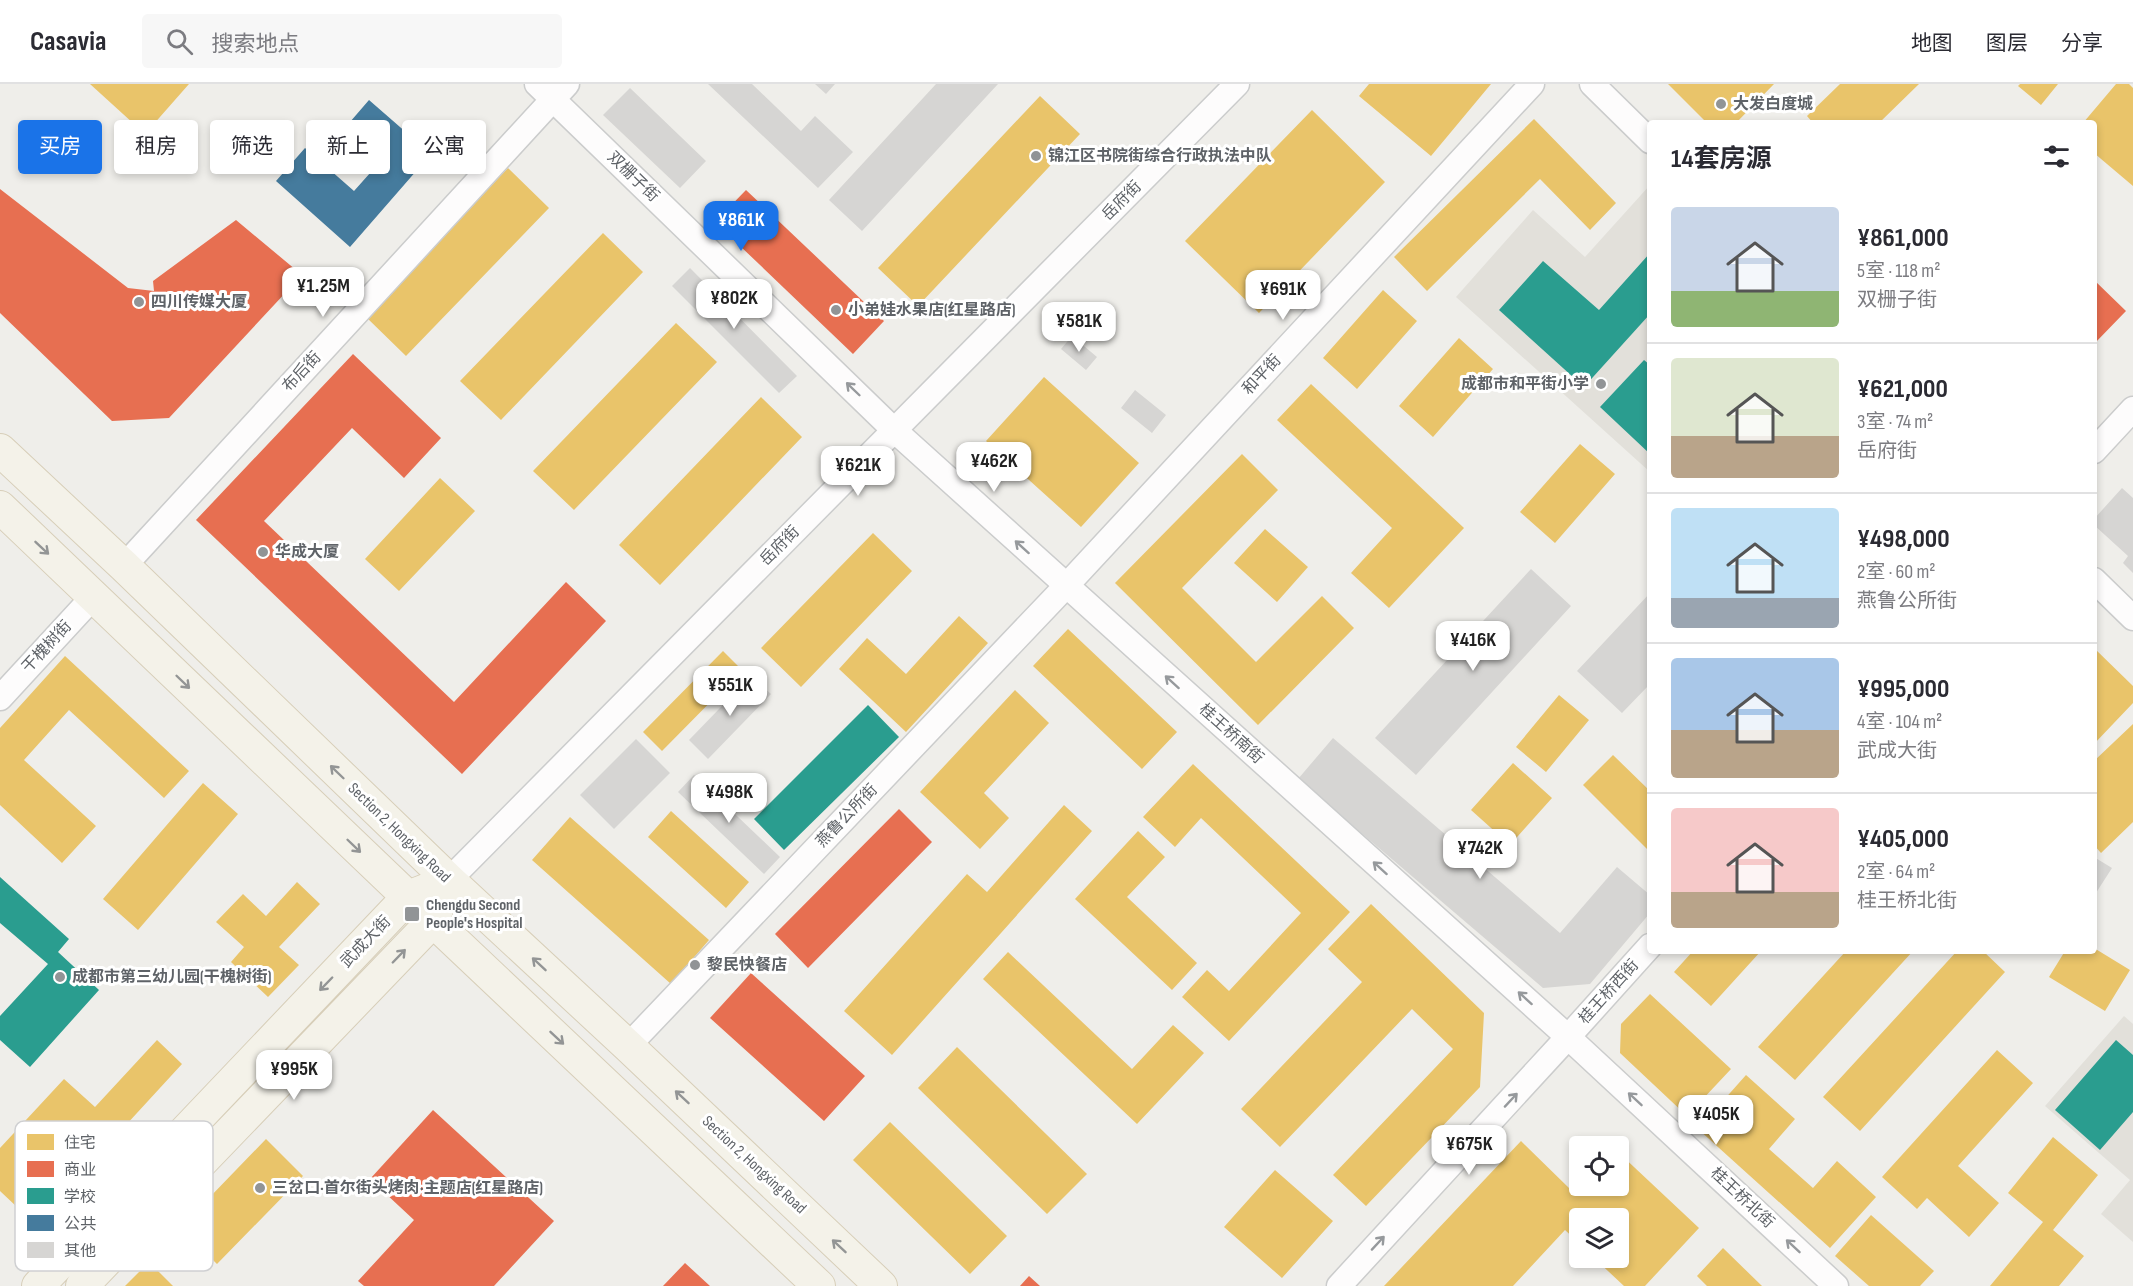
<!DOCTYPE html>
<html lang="zh">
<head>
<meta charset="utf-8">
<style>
  :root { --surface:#fff; --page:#f7f7f7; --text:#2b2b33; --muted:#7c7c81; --line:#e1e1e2; --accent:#1a73e8 }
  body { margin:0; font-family:"Sofia Sans Condensed","Noto Sans SC",sans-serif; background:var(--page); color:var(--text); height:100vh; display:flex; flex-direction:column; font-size:22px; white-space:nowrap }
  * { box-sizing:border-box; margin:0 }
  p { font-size:20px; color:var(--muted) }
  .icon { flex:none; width:33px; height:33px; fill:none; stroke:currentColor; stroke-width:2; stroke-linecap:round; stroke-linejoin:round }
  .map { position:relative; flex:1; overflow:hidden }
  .drawer { position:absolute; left:1647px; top:36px; width:450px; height:834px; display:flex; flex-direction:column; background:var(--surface); border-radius:6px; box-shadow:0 3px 9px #0003 }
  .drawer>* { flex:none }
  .banner { position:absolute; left:18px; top:36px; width:570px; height:54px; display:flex; gap:12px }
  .fabs { position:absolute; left:1569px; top:1052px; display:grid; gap:12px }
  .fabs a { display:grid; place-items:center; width:60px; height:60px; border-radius:6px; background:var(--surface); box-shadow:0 3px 9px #0003; font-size:30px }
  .price { position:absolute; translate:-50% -51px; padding:0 14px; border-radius:12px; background:#fff; color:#222; font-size:20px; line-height:39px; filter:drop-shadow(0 2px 3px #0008) }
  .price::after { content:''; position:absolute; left:50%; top:36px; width:18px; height:14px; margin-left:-9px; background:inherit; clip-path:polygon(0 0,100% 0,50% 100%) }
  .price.current { background:var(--accent); color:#fff }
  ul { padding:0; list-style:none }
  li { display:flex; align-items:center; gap:18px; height:150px; padding:0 24px }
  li+li { border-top:2px solid var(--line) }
  li span { display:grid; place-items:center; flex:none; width:168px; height:120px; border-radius:6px; color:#555 }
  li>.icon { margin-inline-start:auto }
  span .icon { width:72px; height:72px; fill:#fffc; stroke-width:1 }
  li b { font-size:26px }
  h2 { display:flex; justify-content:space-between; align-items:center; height:72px; padding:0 24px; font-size:26px }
  .pill { padding:0 21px; border-radius:6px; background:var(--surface); box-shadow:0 3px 9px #0003; font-size:21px; line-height:54px }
  .pill.current { background:var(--accent); color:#fff }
  header { display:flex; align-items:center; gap:36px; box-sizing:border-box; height:84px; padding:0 30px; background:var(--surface); border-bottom:2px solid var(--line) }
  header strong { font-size:28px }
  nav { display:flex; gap:33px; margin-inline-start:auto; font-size:21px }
  .search { width:420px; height:54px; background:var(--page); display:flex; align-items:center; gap:15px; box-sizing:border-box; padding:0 21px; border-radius:6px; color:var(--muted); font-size:22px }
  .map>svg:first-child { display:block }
</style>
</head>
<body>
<header>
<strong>Casavia</strong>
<div class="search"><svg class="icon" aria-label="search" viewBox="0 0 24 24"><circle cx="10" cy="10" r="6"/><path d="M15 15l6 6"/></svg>搜索地点</div>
<nav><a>地图</a><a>图层</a><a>分享</a></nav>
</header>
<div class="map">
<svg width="2133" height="1202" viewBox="0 0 2133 1202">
  <rect width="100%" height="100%" fill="#efeeea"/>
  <path fill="#e2e0da" d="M1650,101V388L1456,213L1533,126L1585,173Z
    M2124,932L2133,940V1158L2101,1130L2130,1096L2045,1022Z"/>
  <path fill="#e9c46a" d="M90,0H189L145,50Z
    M1369,0H1491L1431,72L1359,12Z
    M1668,0H1774L1736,39H1707Z
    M1840,0H1919L1879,39H1813L1807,32Z
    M2020,0H2058L2041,21L2018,2Z
    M2116,0H2129L2133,4V102L2094,69V39H2083Z
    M1040,12L1080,50L918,222L878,184Z
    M1312,26L1385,98L1259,229L1185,157Z
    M1534,35L1616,119L1590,146L1540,95L1427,207L1394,173Z
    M508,84L549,124L406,272L365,232Z
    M603,149L643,188L501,336L460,297Z
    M1383,206L1417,237L1357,305L1323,274Z
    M676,239L717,278L574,426L533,387Z
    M1459,254L1493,285L1433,353L1399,322Z
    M1044,293L1139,379L1081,443L986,357Z
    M1311,300L1464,444L1389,524L1351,489L1392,444L1277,336Z
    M761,313L802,353L660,501L619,461Z
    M1580,360L1615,390L1555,459L1520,428Z
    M1242,370L1278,406L1182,504L1256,578L1322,512L1354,544L1258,641L1115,499Z
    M440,394L475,427L399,507L365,475Z
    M1265,445L1308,483L1277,518L1234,479Z
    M873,449L912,487L801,603L761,564Z
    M959,532L988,559L906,648L839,585L867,554L906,590Z
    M1068,545L1177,648L1142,685L1033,582Z
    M2094,564L2133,602V619L2094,660Z
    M723,567L742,586L662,667L643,648Z
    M65,572L189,687L164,714L69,626L24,676L96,742L62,779L0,721V644Z
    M1015,606L1049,639L984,709L1009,734L980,765L920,708Z
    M1559,611L1589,636L1546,688L1516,663Z
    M2133,640V738L2101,769L2094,761V677Z
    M1613,671L1650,707V768L1583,701Z
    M1513,679L1552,714L1510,761L1471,726Z
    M1193,680L1350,828L1229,957L1182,913L1207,886L1229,907L1301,829L1201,734L1175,763L1143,733Z
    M203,699L238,730L138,846L103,815Z
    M1064,721L1092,747L892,971L844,927L967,790L987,808Z
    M671,727L749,798L726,824L648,753Z
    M570,733L709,856L671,900L532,776Z
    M1138,747L1165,773L1127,813L1197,879L1172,906L1075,815Z
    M297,798L320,820L279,863L299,881L268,913L231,878L244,863L216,838L243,810L266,832Z
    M1371,820L1484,929L1480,1003L1366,1122L1333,1091L1453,965L1412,925L1280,1063L1241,1025L1362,898L1328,865Z
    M2094,864L2130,886L2105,927L2049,893L2065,867H2094Z
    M1693,867H1761L1711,922L1674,888Z
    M1846,867H1913L1795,996L1758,963Z
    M1957,867H1983L2005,888L1860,1047L1823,1013Z
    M1008,868L1132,985L1173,941L1204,969L1137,1040L983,895Z
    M1650,910L1731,985L1687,1032L1620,969L1621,940Z
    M157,956L182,980L35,1140L0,1107V1064L64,995L95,1023Z
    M957,963L1087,1090L1047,1130L918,1004Z
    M1997,966L2033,999L1958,1082L1999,1119L1969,1153L1927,1114L1917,1125L1882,1093Z
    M1746,991L1795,1035L1769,1065L1813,1104L1837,1077L1876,1113L1830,1164L1698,1045Z
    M890,1038L1007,1152L970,1190L853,1076Z
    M2053,1053L2098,1091L2053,1146L2084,1172L2059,1202H1990L2043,1138L2008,1109Z
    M266,1055L303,1092L217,1180L180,1144Z
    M1521,1057L1569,1104L1580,1093V1101H1618V1068L1699,1144L1645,1202H1624L1593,1173H1618V1134H1580V1160L1565,1146L1513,1202H1384Z
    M1275,1086L1333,1137L1282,1194L1224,1143Z
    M1871,1131L1934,1187L1920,1202H1869L1835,1172Z
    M1723,1164L1762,1202H1707L1697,1192Z
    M149,1178L173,1202H125Z"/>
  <path fill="#e76f51" d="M0,105L128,204L154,207L153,197L236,136L302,191L169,334L112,337L0,229Z
    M746,106L884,237L853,270L715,138Z
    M2094,196L2126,227L2094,260Z
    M353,270L441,354L404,394L352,344L264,437L454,618L566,498L606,537L462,690L196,436Z
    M899,725L932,758L808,884L775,850Z
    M751,889L865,992L824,1037L710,934Z
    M433,1026L554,1137L494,1202H364L358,1197L414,1136L370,1095Z
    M685,1179L710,1202H663Z
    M1029,1192L1040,1202H1020Z"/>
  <path fill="#2a9d8f" d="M1650,169V230L1584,303L1499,226L1543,177L1599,226Z
    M1644,276L1650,281V370L1600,323Z
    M868,621L899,653L784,766L754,735Z
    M0,793L69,855L58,868L99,906L30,983L0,956V932L48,880L0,839Z
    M2116,956L2133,971V1028L2100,1066L2055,1026Z"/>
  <path fill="#457b9d" d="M369,16L431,70L350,163L276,97L305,64L354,107L387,70L350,38Z"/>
  <path fill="#d6d5d3" d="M708,0H752L801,47L815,32L853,68L818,104Z
    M815,0H835L826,10Z
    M936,0H998L862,147L829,116Z
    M630,4L706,77L680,104L603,31Z
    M690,184L797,292L779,309L672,202Z
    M1072,252L1097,273L1086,286L1061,265Z
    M1135,306L1166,331L1152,349L1121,324Z
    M2122,404L2133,414V489L2123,479L2128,472L2094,441V435Z
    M1531,485L1571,522L1416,691L1375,654Z
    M1650,509V600L1622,629L1577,587Z
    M751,592L771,610L708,675L689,656Z
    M1333,654L1560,849L1617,783L1650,811V829L1590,900L1543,904L1298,695Z
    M636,655L670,689L614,745L580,711Z
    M694,691L780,773L764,790L678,708Z
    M2094,773L2112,784L2094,812Z"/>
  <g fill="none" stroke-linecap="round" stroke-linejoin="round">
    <g stroke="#cbcccc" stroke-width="27">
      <path id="minor" d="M537,0L894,346L1568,953L1836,1202
        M1592,0L1650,57
        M2094,367L2133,325
        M124,482L567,0
        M2094,496L2133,534
        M0,614L94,512
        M449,796L1237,0
        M628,962L1066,502L1532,0
        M1339,1202L1568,953L1650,862"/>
    </g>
    <g stroke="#d7ceb8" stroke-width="34">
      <path id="major" d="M0,366L124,482L449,796L628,962L881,1202
        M0,423L433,837L819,1202
        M38,1202L408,813L426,806
        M82,1202L433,837L440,817"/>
    </g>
    <use href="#minor" stroke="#fdfcfc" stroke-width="24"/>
    <use href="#major" stroke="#f4f2e9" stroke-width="32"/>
  </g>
  <defs><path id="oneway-shaft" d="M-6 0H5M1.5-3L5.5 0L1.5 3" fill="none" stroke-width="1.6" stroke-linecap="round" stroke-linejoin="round" transform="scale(1.5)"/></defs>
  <g stroke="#96999c">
    <use href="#oneway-shaft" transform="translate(853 305) rotate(-136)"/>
    <use href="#oneway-shaft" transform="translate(1022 463) rotate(-138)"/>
    <use href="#oneway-shaft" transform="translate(1172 598) rotate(-138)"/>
    <use href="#oneway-shaft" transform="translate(1380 784) rotate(-138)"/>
    <use href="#oneway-shaft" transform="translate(1525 914) rotate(-138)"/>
    <use href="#oneway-shaft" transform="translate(1635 1015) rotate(-137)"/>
    <use href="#oneway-shaft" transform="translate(1511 1016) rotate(-47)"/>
    <use href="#oneway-shaft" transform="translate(1378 1159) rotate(-47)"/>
    <use href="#oneway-shaft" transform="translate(1793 1162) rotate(-137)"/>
  </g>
  <g stroke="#939595">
    <use href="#oneway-shaft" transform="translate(42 464) rotate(43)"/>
    <use href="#oneway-shaft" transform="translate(183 598) rotate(44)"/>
    <use href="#oneway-shaft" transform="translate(337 688) rotate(-136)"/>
    <use href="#oneway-shaft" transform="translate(354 762) rotate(44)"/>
    <use href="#oneway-shaft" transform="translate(399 872) rotate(-46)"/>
    <use href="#oneway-shaft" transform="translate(539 880) rotate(-137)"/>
    <use href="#oneway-shaft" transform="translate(326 900) rotate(134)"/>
    <use href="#oneway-shaft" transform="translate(557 954) rotate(43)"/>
    <use href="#oneway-shaft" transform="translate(682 1013) rotate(-137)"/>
    <use href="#oneway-shaft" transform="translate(839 1162) rotate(-137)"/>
  </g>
  <g fill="#919496" stroke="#fff" stroke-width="2">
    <circle cx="1721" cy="20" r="6"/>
    <circle cx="1036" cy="72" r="6"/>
    <circle cx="139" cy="218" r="6"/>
    <circle cx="836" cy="226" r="6"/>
    <circle cx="1601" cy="300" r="6"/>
    <circle cx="263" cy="468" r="6"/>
    <rect x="404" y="822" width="16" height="16" rx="3"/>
    <circle cx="695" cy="881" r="6"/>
    <circle cx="60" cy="893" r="6"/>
    <circle cx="260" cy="1104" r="6"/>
  </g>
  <g text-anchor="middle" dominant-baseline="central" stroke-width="6" stroke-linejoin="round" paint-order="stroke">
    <g font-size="16" font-weight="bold" fill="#5f6368" stroke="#fff" text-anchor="start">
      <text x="1733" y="20">大发白度城</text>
      <text x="1048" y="72">锦江区书院街综合行政执法中队</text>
      <text x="151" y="218">四川传媒大厦</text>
      <text x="848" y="226">小弟娃水果店(红星路店)</text>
      <text x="1589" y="300" text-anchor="end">成都市和平街小学</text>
      <text x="275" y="468">华成大厦</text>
      <text x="426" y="821">Chengdu Second<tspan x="426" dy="18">People's Hospital</tspan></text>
      <text x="707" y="881">黎民快餐店</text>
      <text x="72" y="893">成都市第三幼儿园(干槐树街)</text>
      <text x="272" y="1104">三岔口·首尔街头烤肉·主题店(红星路店)</text>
    </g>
    <g font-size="16" fill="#5f6368" stroke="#fff">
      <text transform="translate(633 93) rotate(44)">双栅子街</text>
      <text transform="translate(1122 117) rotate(-45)">岳府街</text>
      <text transform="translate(302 288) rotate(-47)">布后街</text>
      <text transform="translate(1262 291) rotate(-47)">和平街</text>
      <text transform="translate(780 462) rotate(-45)">岳府街</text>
      <text transform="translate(47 563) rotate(-47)">干槐树街</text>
      <text transform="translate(1231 650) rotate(42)">桂王桥南街</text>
      <text transform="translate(847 732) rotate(-46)">燕鲁公所街</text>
      <text transform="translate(399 749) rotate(44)">Section 2, Hongxing Road</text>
      <text transform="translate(366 858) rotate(-46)">武成大街</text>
      <text transform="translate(1609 908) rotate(-48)">桂王桥西街</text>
      <text transform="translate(754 1081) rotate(43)">Section 2, Hongxing Road</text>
      <text transform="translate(1742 1114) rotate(43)">桂王桥北街</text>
    </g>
  </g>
  <rect x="15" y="1037" width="198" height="150" rx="9" fill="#fff" stroke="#cfd0d2" stroke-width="1.5"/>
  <rect x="27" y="1050" width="27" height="16" fill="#e9c46a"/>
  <rect x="27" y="1077" width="27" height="16" fill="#e76f51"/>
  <rect x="27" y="1104" width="27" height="16" fill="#2a9d8f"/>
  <rect x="27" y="1131" width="27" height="16" fill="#457b9d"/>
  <rect x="27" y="1158" width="27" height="16" fill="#d6d5d3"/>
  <g font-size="16" fill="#5f6368">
    <text x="64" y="1064">住宅</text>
    <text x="64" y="1091">商业</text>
    <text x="64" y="1118">学校</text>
    <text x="64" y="1145">公共</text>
    <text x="64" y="1172">其他</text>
  </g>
</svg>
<div class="fabs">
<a><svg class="icon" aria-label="locate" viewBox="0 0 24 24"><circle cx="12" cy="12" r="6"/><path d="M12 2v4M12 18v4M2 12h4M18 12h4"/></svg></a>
<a><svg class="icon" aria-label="layers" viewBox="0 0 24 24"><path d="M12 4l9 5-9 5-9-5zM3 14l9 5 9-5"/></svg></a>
</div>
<b class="price current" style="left:741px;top:168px">¥861K</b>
<b class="price" style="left:323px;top:234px">¥1.25M</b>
<b class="price" style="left:1283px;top:237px">¥691K</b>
<b class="price" style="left:734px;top:246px">¥802K</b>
<b class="price" style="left:1079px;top:269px">¥581K</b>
<b class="price" style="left:994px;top:409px">¥462K</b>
<b class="price" style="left:858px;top:413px">¥621K</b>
<b class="price" style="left:1473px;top:588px">¥416K</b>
<b class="price" style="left:730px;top:633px">¥551K</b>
<b class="price" style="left:729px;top:740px">¥498K</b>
<b class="price" style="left:1480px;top:796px">¥742K</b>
<b class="price" style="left:294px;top:1017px">¥995K</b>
<b class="price" style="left:1716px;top:1062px">¥405K</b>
<b class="price" style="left:1469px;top:1092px">¥675K</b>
<div class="banner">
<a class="pill current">买房</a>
<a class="pill">租房</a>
<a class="pill">筛选</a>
<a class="pill">新上</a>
<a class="pill">公寓</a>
</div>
<section class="drawer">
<h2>14套房源<svg class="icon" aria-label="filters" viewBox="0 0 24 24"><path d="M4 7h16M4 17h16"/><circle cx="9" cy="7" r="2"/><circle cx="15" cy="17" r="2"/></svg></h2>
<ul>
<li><span style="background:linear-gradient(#c9d6e8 70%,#8fb573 0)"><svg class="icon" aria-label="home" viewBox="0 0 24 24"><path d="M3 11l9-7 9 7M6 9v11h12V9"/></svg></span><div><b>¥861,000</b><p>5室 · 118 m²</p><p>双栅子街</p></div></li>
<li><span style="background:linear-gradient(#dfe7d0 65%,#b9a48a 0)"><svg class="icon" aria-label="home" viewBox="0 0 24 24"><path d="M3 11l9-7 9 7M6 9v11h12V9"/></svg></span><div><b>¥621,000</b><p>3室 · 74 m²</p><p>岳府街</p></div></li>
<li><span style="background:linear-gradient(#bfe0f5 75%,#9aa5b1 0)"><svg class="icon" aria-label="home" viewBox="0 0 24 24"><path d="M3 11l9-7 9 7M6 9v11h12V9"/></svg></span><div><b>¥498,000</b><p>2室 · 60 m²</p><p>燕鲁公所街</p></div></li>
<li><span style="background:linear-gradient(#a9c7e8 60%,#b9a48a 0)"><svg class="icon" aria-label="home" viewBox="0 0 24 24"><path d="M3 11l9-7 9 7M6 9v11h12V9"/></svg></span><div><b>¥995,000</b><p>4室 · 104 m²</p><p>武成大街</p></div></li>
<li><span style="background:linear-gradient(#f6c9c9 70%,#b9a48a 0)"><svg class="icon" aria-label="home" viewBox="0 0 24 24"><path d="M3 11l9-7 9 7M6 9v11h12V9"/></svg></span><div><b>¥405,000</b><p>2室 · 64 m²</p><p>桂王桥北街</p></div></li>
</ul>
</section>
</div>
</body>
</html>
